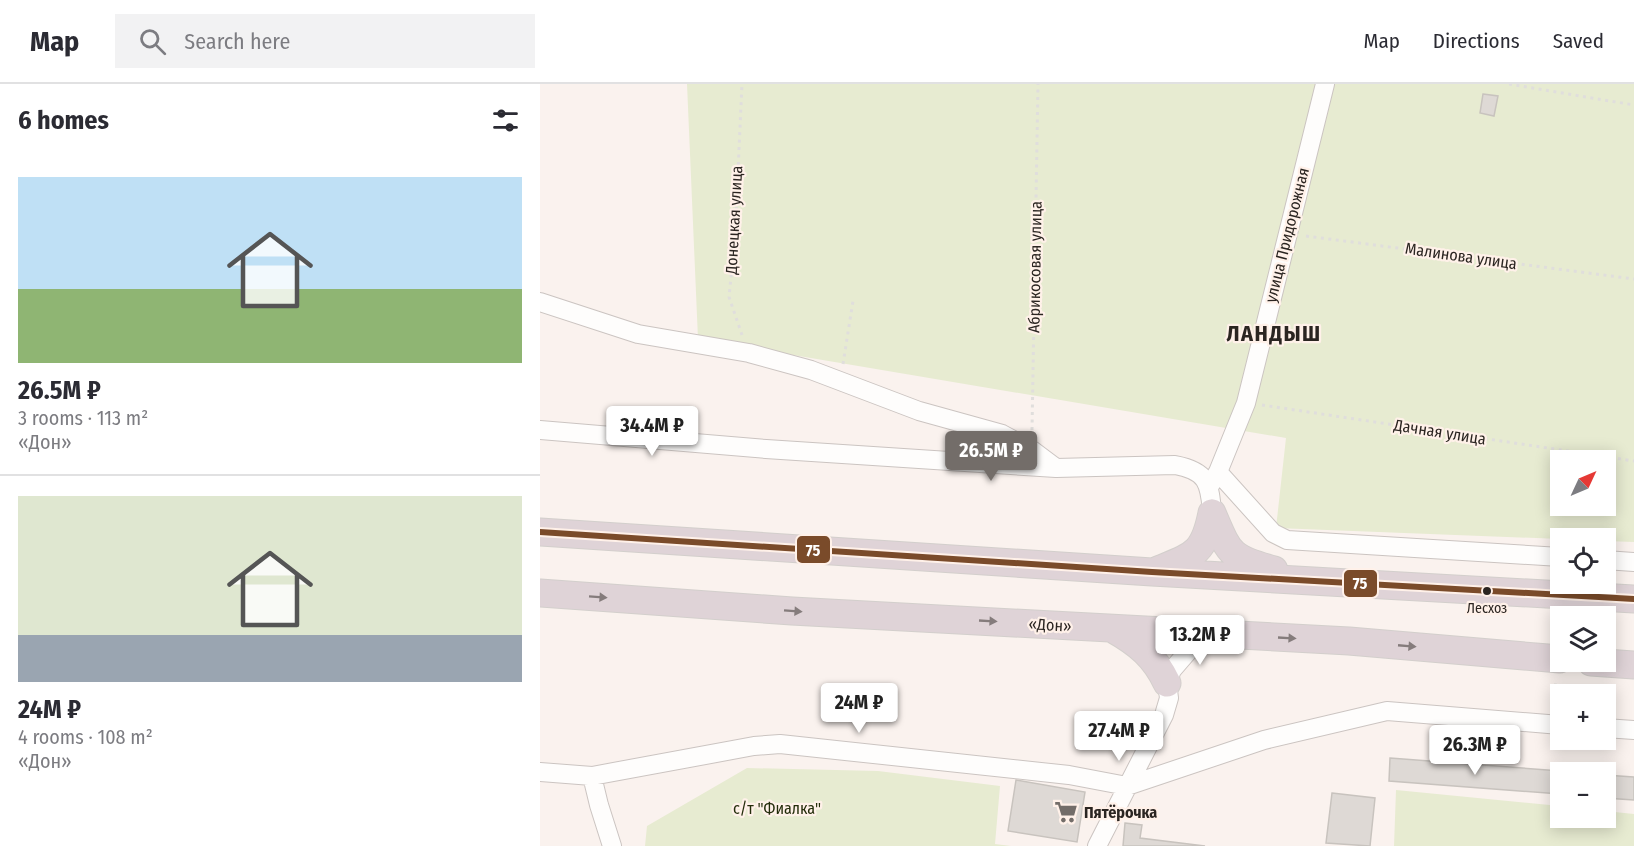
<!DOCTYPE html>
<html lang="en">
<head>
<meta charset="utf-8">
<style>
  :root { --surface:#fff; --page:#f2f2f3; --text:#2b2b33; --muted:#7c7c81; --line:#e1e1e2; --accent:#736d69 }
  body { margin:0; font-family:"Fira Sans Condensed",sans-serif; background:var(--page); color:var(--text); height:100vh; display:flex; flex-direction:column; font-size:22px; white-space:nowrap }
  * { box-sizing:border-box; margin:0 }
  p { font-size:20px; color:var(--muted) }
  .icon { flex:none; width:33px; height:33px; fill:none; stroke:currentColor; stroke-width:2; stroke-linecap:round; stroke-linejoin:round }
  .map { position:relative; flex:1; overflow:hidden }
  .sheet { display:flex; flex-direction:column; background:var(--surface); width:540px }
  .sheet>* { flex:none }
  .needle { width:39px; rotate:46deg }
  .tools { position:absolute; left:1010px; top:366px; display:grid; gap:12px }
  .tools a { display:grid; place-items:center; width:66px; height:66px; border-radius:0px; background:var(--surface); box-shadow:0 3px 15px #0003; font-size:30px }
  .price { position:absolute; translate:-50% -51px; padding:0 14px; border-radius:6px; background:#fff; color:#222; font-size:20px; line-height:39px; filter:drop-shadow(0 2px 3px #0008) }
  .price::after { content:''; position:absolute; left:50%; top:36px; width:18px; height:14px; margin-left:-9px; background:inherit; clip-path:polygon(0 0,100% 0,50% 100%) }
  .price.active { background:var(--accent); color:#fff }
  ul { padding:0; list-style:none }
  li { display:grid; align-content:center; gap:12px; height:318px; padding:0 18px }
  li+li { border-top:2px solid var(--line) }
  li span { display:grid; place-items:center; height:186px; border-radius:0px; color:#555 }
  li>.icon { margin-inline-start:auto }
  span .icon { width:108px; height:108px; fill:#fffc; stroke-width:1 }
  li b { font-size:26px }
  h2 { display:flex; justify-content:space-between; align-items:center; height:72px; padding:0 18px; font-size:26px }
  header { display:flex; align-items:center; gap:36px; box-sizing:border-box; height:84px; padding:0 30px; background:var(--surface); border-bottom:2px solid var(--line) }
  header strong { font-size:28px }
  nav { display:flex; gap:33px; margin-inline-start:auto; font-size:21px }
  .search { width:420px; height:54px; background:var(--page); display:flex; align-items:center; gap:15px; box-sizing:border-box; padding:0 21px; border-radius:0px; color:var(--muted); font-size:22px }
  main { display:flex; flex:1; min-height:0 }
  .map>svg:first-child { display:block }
</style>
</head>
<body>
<header>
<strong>Map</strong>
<div class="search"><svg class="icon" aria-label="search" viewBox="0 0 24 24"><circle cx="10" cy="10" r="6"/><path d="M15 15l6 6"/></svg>Search here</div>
<nav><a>Map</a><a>Directions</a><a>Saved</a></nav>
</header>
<main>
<section class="sheet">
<h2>6 homes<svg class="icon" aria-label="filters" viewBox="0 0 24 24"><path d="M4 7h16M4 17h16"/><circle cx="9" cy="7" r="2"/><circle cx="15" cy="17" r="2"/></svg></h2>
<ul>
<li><span style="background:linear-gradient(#bfe0f5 60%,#8fb573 0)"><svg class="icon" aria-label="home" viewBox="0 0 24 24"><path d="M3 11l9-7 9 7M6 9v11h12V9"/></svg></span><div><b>26.5M ₽</b><p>3 rooms · 113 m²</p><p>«Дон»</p></div></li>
<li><span style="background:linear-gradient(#dfe7d0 75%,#9aa5b1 0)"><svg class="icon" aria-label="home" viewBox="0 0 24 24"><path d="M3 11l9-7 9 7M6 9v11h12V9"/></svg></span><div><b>24M ₽</b><p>4 rooms · 108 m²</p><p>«Дон»</p></div></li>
</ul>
</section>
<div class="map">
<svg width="1094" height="762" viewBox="0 0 1094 762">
  <rect width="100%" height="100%" fill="#faf2ee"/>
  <path fill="#e7ebd1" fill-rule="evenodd" d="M147,0H1094V458L1065,457V454L1020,455L736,444L746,354L158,255ZM1020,376H1065V422H1020Z
    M207,684L338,687L460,702L455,760L471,762H105L107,742Z
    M856,706L1020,722V734H1065V727L1094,730V762H854Z"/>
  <path fill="#ded9d5" stroke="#c8c3be" stroke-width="1.5" d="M943,10L958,12L954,32L940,29Z
    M850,674L1034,688H1020V710L849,697Z
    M1065,691L1094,693V716L1065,714Z
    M476,696L545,708L537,758L468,747Z
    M792,709L835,714L830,762L786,759Z
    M585,739L602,741L600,754L665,762H583Z"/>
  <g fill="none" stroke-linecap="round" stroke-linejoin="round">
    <g stroke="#cbc4c1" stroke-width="20">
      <path id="minor" d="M0,218L98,250L209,269L271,286L379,327L462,350L492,366L516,384
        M0,346L226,365L516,384L635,381C667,387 670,399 672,429
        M678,388L733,449L747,456L1020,473
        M669,403L678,388L706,319L785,0
        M1065,476L1094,478
        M1065,644L1094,646
        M0,688L52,692L214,662L240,660L529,691L587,702L724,656L847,627L1020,641
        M52,692L59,721L72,762
        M557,762L624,631L629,614L627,599L632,586L651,564L675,551"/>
    </g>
    <g stroke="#d3cfcc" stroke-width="29">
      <path id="highway" d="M672,429C690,471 689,473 734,486
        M0,448L612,488L1094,515
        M618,486C655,471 664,469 672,429
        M0,509L252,527L809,557L1020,575
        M573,545C598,559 615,573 627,599
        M1051,578L1094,581"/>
    </g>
    <path stroke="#e0dedc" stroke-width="3" stroke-dasharray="3 4.5" stroke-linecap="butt" d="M969,0L1094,21
      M766,152L1094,195
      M202,251L189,213L195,153L202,0
      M303,280L313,217
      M722,321L1094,377
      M492,346L498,0
      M1014,601L1058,604V610"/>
    <use href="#minor" stroke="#fefdfc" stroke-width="18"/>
    <use href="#highway" stroke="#dfd3d7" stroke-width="27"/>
    <g stroke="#fff1e9" stroke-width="10">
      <path id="bus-1" d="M0,448L612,488L1094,515"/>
    </g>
    <use href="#bus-1" stroke="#7a4b2a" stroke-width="6"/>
  </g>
  <defs><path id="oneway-solid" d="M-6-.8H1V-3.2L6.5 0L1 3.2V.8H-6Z" transform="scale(1.5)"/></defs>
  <g fill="#857c7c">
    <use href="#oneway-solid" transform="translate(58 513) rotate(4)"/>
    <use href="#oneway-solid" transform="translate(253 527) rotate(4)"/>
    <use href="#oneway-solid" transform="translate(448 537) rotate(3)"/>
    <use href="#oneway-solid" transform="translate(747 554) rotate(3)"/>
    <use href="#oneway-solid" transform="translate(867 562) rotate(5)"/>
  </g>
  <defs>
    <g id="supermarket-bare" transform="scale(1.8)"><path d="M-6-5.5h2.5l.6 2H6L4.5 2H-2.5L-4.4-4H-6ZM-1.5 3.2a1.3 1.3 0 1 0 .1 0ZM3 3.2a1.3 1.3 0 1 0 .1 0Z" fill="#736d69" stroke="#fff1e9" stroke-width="2.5" paint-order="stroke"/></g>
  </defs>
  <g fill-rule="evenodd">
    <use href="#supermarket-bare" x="526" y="728"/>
  </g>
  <circle fill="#2b2521" stroke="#fff1e9" stroke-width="2" cx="947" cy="507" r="5"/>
  <g text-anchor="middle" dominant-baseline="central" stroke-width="4.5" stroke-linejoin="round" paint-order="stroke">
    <g font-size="14" fill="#2b2521" stroke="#fff1e9">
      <text x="947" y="524">Лесхоз</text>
    </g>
    <g font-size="16" fill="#2b2521" stroke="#fff1e9">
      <text transform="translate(194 136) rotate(-87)">Донецкая улица</text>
      <text transform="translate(747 151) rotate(-76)">улица Придорожная</text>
      <text transform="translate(921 172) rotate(8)">Малинова улица</text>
      <text transform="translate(495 183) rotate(-89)">Абрикосовая улица</text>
      <text transform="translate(900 348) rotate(9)">Дачная улица</text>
      <text transform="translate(510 541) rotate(3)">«Дон»</text>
    </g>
    <g font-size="16" fill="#242d0b" stroke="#fff1e9">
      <text x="237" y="724">с/т "Фиалка"</text>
    </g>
    <g font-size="16" font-weight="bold" fill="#2b2521" stroke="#fff1e9" text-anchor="start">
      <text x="544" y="728">Пятёрочка</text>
    </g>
    <g font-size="22" font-weight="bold" letter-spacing="1.5" fill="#2b2521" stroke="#fff1e9">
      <text x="734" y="249">ЛАНДЫШ</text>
    </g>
  </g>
  <g stroke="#fff1e9" stroke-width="2">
    <rect x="256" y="451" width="35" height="29" rx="6" fill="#7a4b2a"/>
    <rect x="803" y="485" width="35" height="29" rx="6" fill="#7a4b2a"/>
  </g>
  <g font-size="16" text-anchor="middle" font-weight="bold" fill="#fff">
    <text x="273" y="472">75</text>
    <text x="820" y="505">75</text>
  </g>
</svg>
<div class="tools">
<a><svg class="needle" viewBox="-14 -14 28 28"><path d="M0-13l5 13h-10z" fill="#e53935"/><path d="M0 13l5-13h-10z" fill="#7c7c81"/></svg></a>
<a><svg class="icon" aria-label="locate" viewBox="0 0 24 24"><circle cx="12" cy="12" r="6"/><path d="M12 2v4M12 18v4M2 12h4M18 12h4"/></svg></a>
<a><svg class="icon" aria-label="layers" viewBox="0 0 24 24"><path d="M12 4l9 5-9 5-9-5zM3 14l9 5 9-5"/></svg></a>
<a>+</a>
<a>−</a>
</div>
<b class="price" style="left:112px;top:373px">34.4M ₽</b>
<b class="price active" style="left:451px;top:398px">26.5M ₽</b>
<b class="price" style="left:660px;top:582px">13.2M ₽</b>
<b class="price" style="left:319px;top:650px">24M ₽</b>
<b class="price" style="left:579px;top:678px">27.4M ₽</b>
<b class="price" style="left:935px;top:692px">26.3M ₽</b>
</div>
</main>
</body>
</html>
